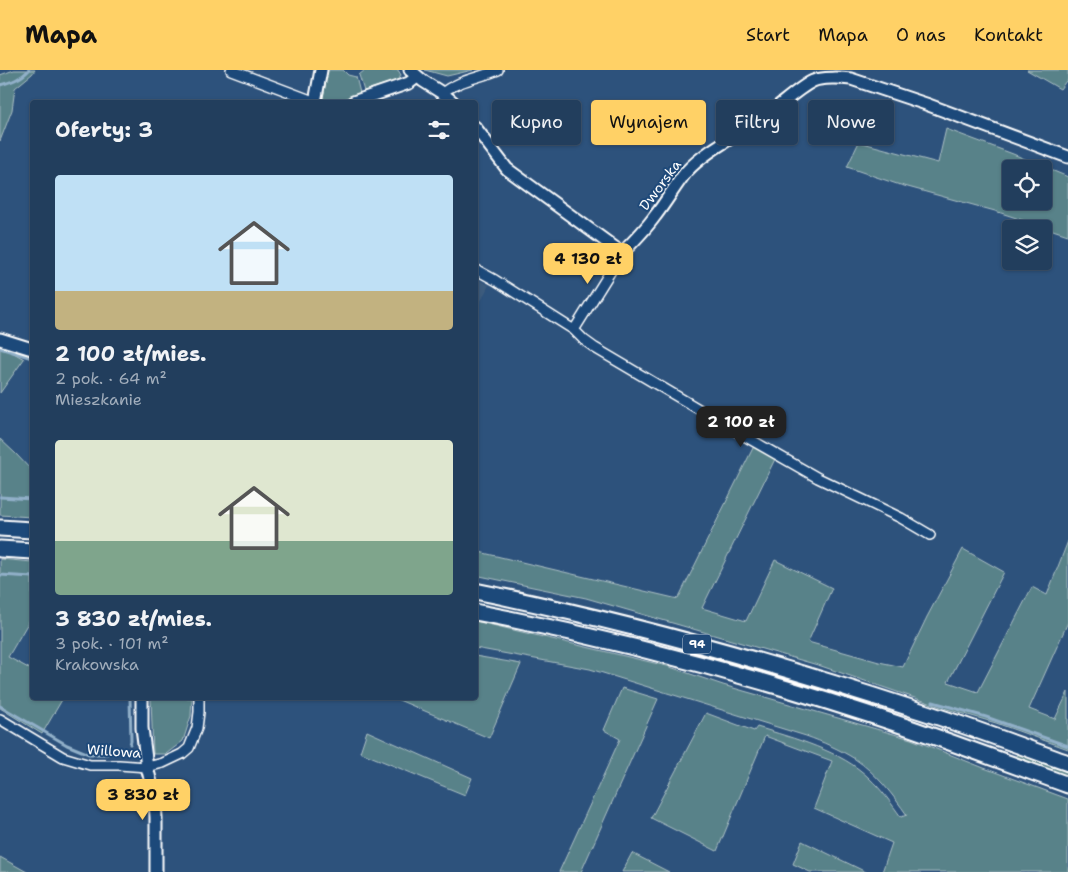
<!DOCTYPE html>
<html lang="pl">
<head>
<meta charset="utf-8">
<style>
  :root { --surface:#223e5d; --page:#2e4966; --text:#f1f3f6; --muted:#a2aebc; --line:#3f5772; --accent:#ffd166 }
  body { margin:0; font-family:"Shantell Sans",sans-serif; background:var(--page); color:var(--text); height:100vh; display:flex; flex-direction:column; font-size:19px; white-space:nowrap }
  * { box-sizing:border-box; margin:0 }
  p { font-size:16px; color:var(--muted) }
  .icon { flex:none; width:28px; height:28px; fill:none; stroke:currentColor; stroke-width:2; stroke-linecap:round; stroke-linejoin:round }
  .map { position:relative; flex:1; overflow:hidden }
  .panel { position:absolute; left:30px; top:30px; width:448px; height:600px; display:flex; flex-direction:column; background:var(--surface); border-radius:5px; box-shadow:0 1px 4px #0004,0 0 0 1px var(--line) }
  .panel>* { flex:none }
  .top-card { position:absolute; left:492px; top:30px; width:475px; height:45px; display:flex; gap:10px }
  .buttons { position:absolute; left:1002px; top:90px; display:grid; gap:10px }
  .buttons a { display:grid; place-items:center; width:50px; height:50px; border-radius:5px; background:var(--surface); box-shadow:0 1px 4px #0004,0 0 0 1px var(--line); font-size:25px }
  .price { position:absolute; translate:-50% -42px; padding:0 11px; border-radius:10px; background:var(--accent); color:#111; font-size:16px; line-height:32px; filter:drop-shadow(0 1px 2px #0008) }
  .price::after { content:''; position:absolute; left:50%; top:30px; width:15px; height:11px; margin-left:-8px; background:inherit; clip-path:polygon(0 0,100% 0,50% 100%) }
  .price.current { background:#222; color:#fff }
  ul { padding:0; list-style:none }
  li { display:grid; align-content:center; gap:10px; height:265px; padding:0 25px }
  li span { display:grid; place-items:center; height:155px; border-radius:5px; color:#555 }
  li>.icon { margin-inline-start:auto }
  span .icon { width:90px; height:90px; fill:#fffc; stroke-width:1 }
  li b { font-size:21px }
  h2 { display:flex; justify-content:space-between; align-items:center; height:60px; padding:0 25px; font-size:21px }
  .tag { padding:0 18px; border-radius:5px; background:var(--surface); box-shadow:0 1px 4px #0004,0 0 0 1px var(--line); font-size:18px; line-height:45px }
  .tag.current { background:var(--accent); color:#111 }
  header { display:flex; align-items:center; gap:30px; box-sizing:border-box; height:70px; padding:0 25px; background:var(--accent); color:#111 }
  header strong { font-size:24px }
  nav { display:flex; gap:28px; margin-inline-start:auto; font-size:18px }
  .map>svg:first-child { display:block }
</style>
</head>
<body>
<header>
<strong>Mapa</strong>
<nav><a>Start</a><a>Mapa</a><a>O nas</a><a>Kontakt</a></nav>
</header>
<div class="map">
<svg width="1068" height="802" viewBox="0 0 1068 802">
  <rect width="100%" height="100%" fill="#2d527c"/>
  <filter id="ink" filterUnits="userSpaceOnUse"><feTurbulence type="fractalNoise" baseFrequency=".02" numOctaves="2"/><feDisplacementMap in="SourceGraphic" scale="10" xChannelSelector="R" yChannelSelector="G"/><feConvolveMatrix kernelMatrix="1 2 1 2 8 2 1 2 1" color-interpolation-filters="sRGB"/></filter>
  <g filter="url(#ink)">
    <path fill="#3e5b7e" d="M475,208L489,215L475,243Z"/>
    <path fill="#598289" stroke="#acc0c4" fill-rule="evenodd" d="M14,0H35L32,4L15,18L12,40L0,71V5Z
      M328,0H343L348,5L356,7L360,23L336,32H325L323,30V27Z
      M365,0H398L401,5L399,9L395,11L364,21L359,5Z
      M425,0H473L447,6Z
      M1027,0H1068V12L1066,11L1060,19Z
      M946,59L1013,84L1068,107V165L995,141L897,114L847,97L859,72L938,93ZM1011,99H1044V131H1011Z
      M0,275L24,289L0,323Z
      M0,369L16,384L32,401V447L0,445Z
      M754,376L775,389L702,538L746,551L775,490L832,518L808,572L879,592L903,597L927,547L963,479L1004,502L948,612L978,622L1032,517L1047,525L1068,471V552L1029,639L1055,649L1068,622V679L996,653L947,639L821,596L586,528L475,505V481L678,529Z
      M0,489L32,492V546L8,587L32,600V628H63L42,664L0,638Z
      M475,551L667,596L723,615L911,669L984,698L1068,729V802H882L892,773L814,738L832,691L765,666L717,781L651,748L706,643L754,661L757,657C793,668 842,681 869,708C882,720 891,733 901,747L907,745C893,725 876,703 855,689C839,679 823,672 806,666L590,599L475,578Z
      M475,586L521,594L489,668L394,628H475Z
      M622,618L658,629L581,802H559L620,669L604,660Z
      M151,628H192L191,646L183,671L166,684H153Z
      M367,661L472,708L465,725L360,682Z
      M1018,682L1068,700V707L1015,688Z
      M802,771L866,802H810L793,794Z
      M632,783L669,802H622Z
      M0,787L27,802H0Z"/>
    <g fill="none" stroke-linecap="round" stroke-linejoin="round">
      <path stroke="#91b0c9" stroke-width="3" d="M0,15C11,12 21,9 29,0
        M0,278L32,288
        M0,427L32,429
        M0,505L32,507
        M130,628L131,671L130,674
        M933,632L986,647L1068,676
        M0,636L67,675L89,684H106L120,681"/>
      <g stroke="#fff" stroke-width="12">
        <path id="minor" d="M231,0L316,32
          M442,23C459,10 479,8 498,0
          M475,199L495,210L574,260L584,270L595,278L741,364L818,408L901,448L930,465
          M574,260L622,183
          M0,649L63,687L90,695H119L147,697L163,693L182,684L189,678L197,658L199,642V628"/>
      </g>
      <g stroke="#fff" stroke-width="15">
        <path id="tertiary" d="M410,0L423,11L442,23L453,32
          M315,32L321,0
          M353,32L409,13L417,7
          M475,57L507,99L622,183C634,171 645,160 655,146C666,132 675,116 686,102C706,80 740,64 764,47C779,37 798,18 813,11C822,7 842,8 851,9L926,34L1068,87
          M0,269L32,279
          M142,628V658L147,697L155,728L156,748V802"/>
      </g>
      <g stroke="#fff" stroke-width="19">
        <path id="trunk" d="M0,458L32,460
          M0,479L32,481
          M475,521C624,551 770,592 914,639C966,655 1017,675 1068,693
          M475,542C620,570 764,609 904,656C959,675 1013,695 1068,715"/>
      </g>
      <use href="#minor" stroke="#1f4a7a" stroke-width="9"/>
      <use href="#tertiary" stroke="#1f4a7a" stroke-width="11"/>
      <use href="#trunk" stroke="#1f4a7a" stroke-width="15"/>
    </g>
  </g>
  <g text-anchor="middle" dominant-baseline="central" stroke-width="4" stroke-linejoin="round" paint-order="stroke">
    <rect fill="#1f4a7a" stroke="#bcc9d7" stroke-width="1" x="683" y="564.5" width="28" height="19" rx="4"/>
    <g font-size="12" font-weight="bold" fill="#fff">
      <text x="697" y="574">94</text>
    </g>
    <g font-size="14" fill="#fff" stroke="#1f4a7a">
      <text transform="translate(660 115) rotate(-53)">Dworska</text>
      <text transform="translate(114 681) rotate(4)">Willowa</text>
    </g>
  </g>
</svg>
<div class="buttons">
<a><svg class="icon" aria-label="locate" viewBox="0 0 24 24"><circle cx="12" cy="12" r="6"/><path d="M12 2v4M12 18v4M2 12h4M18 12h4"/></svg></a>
<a><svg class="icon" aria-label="layers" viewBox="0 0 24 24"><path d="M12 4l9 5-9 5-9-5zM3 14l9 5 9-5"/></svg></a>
</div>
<b class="price" style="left:588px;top:215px">4 130 zł</b>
<b class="price current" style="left:741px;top:378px">2 100 zł</b>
<b class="price" style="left:143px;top:751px">3 830 zł</b>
<div class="top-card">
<a class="tag">Kupno</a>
<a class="tag current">Wynajem</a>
<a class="tag">Filtry</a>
<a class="tag">Nowe</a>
</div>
<section class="panel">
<h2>Oferty: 3<svg class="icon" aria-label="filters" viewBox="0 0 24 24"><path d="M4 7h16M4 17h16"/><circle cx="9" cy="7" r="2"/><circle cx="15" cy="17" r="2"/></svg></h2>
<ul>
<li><span style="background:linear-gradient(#bfe0f5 75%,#c2b280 0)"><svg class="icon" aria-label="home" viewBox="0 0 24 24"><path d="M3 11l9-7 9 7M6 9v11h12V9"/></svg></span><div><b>2 100 zł/mies.</b><p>2 pok. · 64 m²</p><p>Mieszkanie</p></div></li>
<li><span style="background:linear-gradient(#dfe7d0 65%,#7fa58c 0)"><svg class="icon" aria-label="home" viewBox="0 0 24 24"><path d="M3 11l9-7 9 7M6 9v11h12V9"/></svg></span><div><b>3 830 zł/mies.</b><p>3 pok. · 101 m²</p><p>Krakowska</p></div></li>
</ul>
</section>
</div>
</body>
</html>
